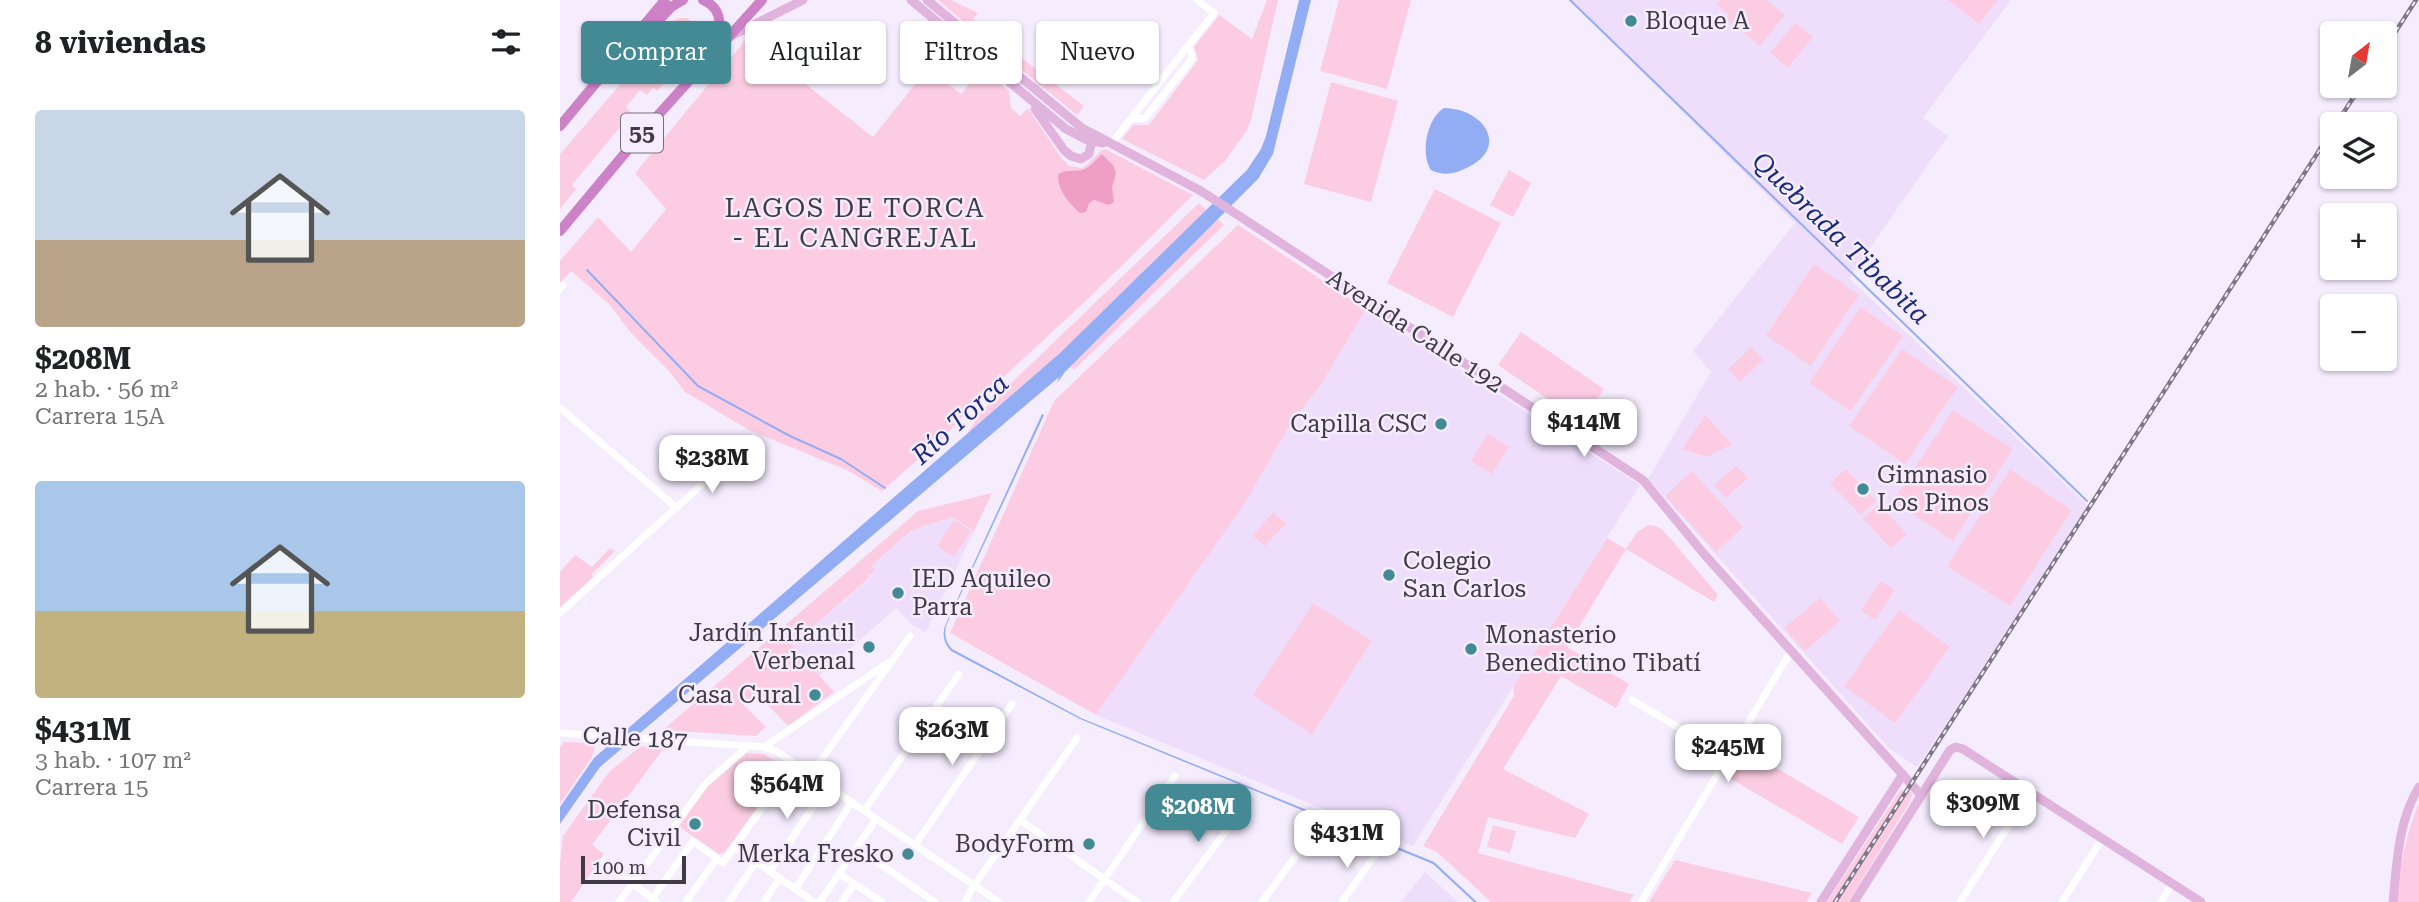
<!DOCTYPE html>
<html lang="es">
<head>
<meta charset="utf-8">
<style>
  :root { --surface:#fff; --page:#f6f6f6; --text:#202124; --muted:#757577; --accent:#448a94 }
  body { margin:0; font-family:"Roboto Serif",serif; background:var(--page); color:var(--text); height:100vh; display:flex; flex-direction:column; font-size:26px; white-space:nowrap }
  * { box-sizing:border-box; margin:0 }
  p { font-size:23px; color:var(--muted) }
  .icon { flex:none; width:38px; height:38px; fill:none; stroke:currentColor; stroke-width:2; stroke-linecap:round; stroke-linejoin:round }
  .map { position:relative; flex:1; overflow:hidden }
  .sheet { display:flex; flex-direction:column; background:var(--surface); width:560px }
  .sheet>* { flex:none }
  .guide { position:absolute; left:21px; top:21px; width:665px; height:63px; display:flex; gap:14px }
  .needle { width:46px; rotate:31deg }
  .tools { position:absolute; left:1760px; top:21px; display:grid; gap:14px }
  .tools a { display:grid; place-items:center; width:77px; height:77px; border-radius:7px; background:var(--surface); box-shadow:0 2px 5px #0004; font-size:35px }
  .scale { position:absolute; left:21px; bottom:18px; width:105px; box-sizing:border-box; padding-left:7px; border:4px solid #403a46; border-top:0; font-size:19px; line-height:24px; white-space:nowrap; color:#403a46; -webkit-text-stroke:5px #f5ecfe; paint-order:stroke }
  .price { position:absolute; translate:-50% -60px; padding:0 16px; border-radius:14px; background:#fff; color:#222; font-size:23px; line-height:46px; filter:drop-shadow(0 2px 4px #0008) }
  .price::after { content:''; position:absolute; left:50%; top:42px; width:21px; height:16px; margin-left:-10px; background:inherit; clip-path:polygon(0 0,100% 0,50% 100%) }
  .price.selected { background:var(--accent); color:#fff }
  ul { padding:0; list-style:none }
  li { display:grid; align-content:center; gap:14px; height:371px; padding:0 35px }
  li span { display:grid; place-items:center; height:217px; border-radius:7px; color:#555 }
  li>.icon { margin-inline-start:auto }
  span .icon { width:126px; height:126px; fill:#fffc; stroke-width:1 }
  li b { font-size:30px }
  h2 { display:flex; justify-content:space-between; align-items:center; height:84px; padding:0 35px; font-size:30px }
  .pill { padding:0 24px; border-radius:7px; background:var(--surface); box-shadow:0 2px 5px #0004; font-size:24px; line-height:63px }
  .pill.selected { background:var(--accent); color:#fff }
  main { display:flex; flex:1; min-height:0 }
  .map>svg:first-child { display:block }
</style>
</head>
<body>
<main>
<section class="sheet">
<h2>8 viviendas<svg class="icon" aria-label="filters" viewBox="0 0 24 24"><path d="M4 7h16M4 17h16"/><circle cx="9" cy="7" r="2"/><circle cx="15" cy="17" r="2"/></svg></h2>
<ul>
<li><span style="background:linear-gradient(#c9d6e8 60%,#b9a48a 0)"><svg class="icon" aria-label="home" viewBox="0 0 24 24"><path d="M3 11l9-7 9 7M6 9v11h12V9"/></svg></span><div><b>$208M</b><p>2 hab. · 56 m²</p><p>Carrera 15A</p></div></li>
<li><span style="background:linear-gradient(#a9c7e8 60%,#c2b280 0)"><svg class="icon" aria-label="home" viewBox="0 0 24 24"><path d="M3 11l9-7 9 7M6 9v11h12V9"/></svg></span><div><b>$431M</b><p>3 hab. · 107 m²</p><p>Carrera 15</p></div></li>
</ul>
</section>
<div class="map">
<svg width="1859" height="902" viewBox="0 0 1859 902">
  <rect width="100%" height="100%" fill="#f5ecfe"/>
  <path fill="#eedefc" d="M1010,0H1451L1363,118L1388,136L1289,278L1528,506L1421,672L1357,767L1330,749L1088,479L1151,372L1133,351L1235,223Z
    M806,309L1080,485L853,846L536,715L607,613L732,421L760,386Z
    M392,517L414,531L366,632L351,624L336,608L259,676L232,645L309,579L311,566L352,530Z
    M865,872L898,902H841Z"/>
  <path fill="#fccde2" d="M378,0H391L418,13L413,19L429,33L424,39Z
    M707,0H718L691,120L686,132L665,161L644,180L562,139L573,125H589L638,60L634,47L659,15L692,39Z
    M779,0H851L827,89L760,71Z
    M1159,0H1206L1225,15L1200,46L1166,19L1169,14L1156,4Z
    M1388,0H1438L1419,24Z
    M120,18H127L138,26L139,37L137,45L97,91L93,88L87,95L80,90L66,107L72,113L12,185L16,189L0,209V154L72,71L69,67C83,50 98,25 120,18Z
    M350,21L411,70L404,77L394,69L393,63L346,26Z
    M1235,23L1253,37L1228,68L1210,53Z
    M187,38L313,137L368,68L401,94L419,73C431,72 440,84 449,91L451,108L460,116L468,108L502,159L510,166L522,168C532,163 535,153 545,149L633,195L530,297L408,410L385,436L322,491L289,471L189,430L125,392L109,371L71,333L50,305L11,271L0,283V261L38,217L71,252L106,209L75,173Z
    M444,40L453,46L451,50L524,106L517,115L436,49Z
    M771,82L838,101L811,202L744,184Z
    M949,170L971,183L953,217L930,205Z
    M875,189L941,223L893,317L827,283Z
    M639,203L646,210L500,353L407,434L423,410Z
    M658,219L664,225L514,370L511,366Z
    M678,225L806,309L760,386L732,421L685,503L536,715L390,633L494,401Z
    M1254,264L1299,295L1251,366L1206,335Z
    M1300,307L1343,336L1291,411L1249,383Z
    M961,332L1044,389L1021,422L938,365Z
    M1191,347L1203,360L1180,382L1168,369Z
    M1342,349L1398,387L1345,464L1289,426Z
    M1393,410L1453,449L1393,541L1333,501Z
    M1145,415L1172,444L1147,457L1122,449Z
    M928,434L949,447L932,474L911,461Z
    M1176,466L1188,478L1166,498L1154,485Z
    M1286,469L1316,501L1301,515L1270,483Z
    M1450,469L1512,510L1450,606L1387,566Z
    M1132,471L1183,527L1156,552L1105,496Z
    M432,493L414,531L392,517L352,530L311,566L315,570L308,576L309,578L232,645L274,692L228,726L196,693L184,705L206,727L196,736L103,730L358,511Z
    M1319,504L1347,534L1331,549L1303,518Z
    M713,512L726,523L705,546L693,536Z
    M394,520L411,531L394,557L377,546Z
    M1088,525L1096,526L1103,530L1158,595L1154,602L1066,549L1007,647L1069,684L1056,708L1001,676L943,769L1029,814L1015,838L928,817L918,853L1074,895L1069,902H931L877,852L863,846L954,696L953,687L1047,538L1066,549L1077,532Z
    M50,548L55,551L32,574L33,577L0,607V572L15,555L32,567Z
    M1320,581L1335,590L1315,620L1301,611Z
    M1260,598L1280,621L1245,651L1224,628Z
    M753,603L812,641L752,734L693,695Z
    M1339,610L1390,647L1335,723L1284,686Z
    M4,742L36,743L32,757L0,804V747Z
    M81,746L104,748L32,845L44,854L11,902H0V863L3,836L49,772Z
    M1183,748L1299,817L1282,844L1166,776Z
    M187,753L204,754L225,768L165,852L159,854L118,826L145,789Z
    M1346,787L1353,794L1350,799L1351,800L1288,902H1267L1341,789L1343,791Z
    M1859,803V902H1837C1840,868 1845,835 1859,803Z
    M933,825L956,831L950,853L927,847Z
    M1115,860L1252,893L1246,902H1089Z"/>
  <path fill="#ef9fc5" d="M542,154L553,165L556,173L552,187L554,202L549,205L534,200L529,203L526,212L520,213C509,203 497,190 498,174C507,169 513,172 522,170C530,168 536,159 542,154Z"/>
  <path fill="#93adf4" d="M739,0H751L713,154L698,179L505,372L497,383L499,377L40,767L0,824V807L34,758L500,353L687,170L701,149L706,136Z
    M884,108C927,109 951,151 902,170C890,175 882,175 871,170C860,154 867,118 884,108Z
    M482,414L484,415L386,626C384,636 386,642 392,649L521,718L874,862L917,902H914L873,864L520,719L391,651C384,643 382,636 385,626Z"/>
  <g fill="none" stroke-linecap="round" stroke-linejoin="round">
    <path stroke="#93adf4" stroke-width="2" d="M1010,0L1527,501
      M27,270L138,386L230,436L281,459L325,488"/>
    <path stroke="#fff" stroke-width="7" d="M571,119L585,118L631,60L632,55L628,46
      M551,144L654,13L637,0
      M0,289L3,285
      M0,408L117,508
      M0,613L193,438
      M1072,700L1168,757
      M0,733L204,747L216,751L439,902
      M204,747L328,663
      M251,774L350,636
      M304,811L399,674
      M460,820L577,902
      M355,845L452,704
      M175,847L254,902
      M297,848L375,902
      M43,861L97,902
      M210,871L267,786
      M279,874L322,902
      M235,889L292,802
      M92,899L133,841L163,863L234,763
      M59,902L146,783L189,745
      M126,902L157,858
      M169,902L196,862
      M204,902L220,878
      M260,902L316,819
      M282,902L294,884
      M405,902L411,890L517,738
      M529,902L615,776
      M613,902L686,804
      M702,902L754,831
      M782,902L815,855
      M1081,902L1231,651
      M1400,902L1470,792
      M1502,902L1542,839
      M1601,902L1612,884"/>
    <path stroke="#e1b4de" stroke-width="9" d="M351,0L506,129L525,139L543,143
      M367,0L522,128L641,191L1083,480L1144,554L1361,795
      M173,35L243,0
      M475,109L504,150L511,156L521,159L529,154L531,145L528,137
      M1261,902L1343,774
      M1294,902L1390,750L1396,747L1403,749L1641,902
      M1833,902C1837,863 1838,821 1859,787"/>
    <path stroke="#cd82c8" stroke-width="10" d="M143,0C166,10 161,32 151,51
      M75,46L111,7L123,0
      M0,126L105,0
      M0,231L81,134L202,0"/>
    <g stroke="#7e7785" stroke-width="4.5">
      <path id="rail" d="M1825,48L1856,0
        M1776,124L1801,86
        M1275,902L1773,129"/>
    </g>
    <use href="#rail" stroke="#f5ecfe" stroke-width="2" stroke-dasharray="5" stroke-linecap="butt"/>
  </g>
  <g fill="#448a94" stroke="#f5ecfe" stroke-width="2.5">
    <circle cx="1071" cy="21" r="7"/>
    <circle cx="881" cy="424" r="7"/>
    <circle cx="1303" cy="489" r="7"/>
    <circle cx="829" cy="575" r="7"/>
    <circle cx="338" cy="593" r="7"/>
    <circle cx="309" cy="647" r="7"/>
    <circle cx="911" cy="649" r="7"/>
    <circle cx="255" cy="695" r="7"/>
    <circle cx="135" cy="824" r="7"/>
    <circle cx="529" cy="844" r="7"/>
    <circle cx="348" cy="854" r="7"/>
  </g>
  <g text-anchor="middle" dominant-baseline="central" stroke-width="5" stroke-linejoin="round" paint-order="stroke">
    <rect fill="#f5ecfe" stroke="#766f7d" stroke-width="2" x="61" y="113.5" width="42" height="39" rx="5"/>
    <g font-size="23" font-weight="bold" fill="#403a46">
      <text x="82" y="133">55</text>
    </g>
    <g font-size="24" fill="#403a46" stroke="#f5ecfe" text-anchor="end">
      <text x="1085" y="21" text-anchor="start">Bloque A</text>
      <text x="867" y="424">Capilla CSC</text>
      <text x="1317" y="475" text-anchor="start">Gimnasio<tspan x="1317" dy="28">Los Pinos</tspan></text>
      <text x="843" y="561" text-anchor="start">Colegio<tspan x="843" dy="28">San Carlos</tspan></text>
      <text x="352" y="579" text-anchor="start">IED Aquileo<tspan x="352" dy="28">Parra</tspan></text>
      <text x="295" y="633">Jardín Infantil<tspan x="295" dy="28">Verbenal</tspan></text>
      <text x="925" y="635" text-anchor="start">Monasterio<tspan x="925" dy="28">Benedictino Tibatí</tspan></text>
      <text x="241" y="695">Casa Cural</text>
      <text x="121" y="810">Defensa<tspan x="121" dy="28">Civil</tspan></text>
      <text x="515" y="844">BodyForm</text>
      <text x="334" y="854">Merka Fresko</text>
    </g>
    <g font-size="24" fill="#403a46" stroke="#f5ecfe">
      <text transform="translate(855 331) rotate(33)">Avenida Calle 192</text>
      <text transform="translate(75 738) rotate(3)">Calle 187</text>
    </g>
    <g font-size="26" letter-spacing="2" fill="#403a46" stroke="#f5ecfe">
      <text x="295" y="208">LAGOS DE TORCA<tspan x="295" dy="30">- EL CANGREJAL</tspan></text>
    </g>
    <g font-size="26" font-style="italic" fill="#192b7a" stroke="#f5ecfe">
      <text transform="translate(1281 238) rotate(44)">Quebrada Tibabita</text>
      <text transform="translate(400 419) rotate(-42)">Río Torca</text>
    </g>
  </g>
</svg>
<div class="tools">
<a><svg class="needle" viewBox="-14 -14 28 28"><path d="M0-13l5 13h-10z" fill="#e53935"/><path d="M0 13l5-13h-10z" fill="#757577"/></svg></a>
<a><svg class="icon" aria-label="layers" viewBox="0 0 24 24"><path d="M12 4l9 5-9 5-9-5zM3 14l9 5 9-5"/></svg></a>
<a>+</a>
<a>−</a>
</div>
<div class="scale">100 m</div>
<b class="price" style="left:1024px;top:459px">$414M</b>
<b class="price" style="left:152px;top:495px">$238M</b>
<b class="price" style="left:392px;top:767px">$263M</b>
<b class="price" style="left:1168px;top:784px">$245M</b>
<b class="price" style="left:227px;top:821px">$564M</b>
<b class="price" style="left:1423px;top:840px">$309M</b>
<b class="price selected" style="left:638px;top:844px">$208M</b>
<b class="price" style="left:787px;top:870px">$431M</b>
<div class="guide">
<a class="pill selected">Comprar</a>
<a class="pill">Alquilar</a>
<a class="pill">Filtros</a>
<a class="pill">Nuevo</a>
</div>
</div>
</main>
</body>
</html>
